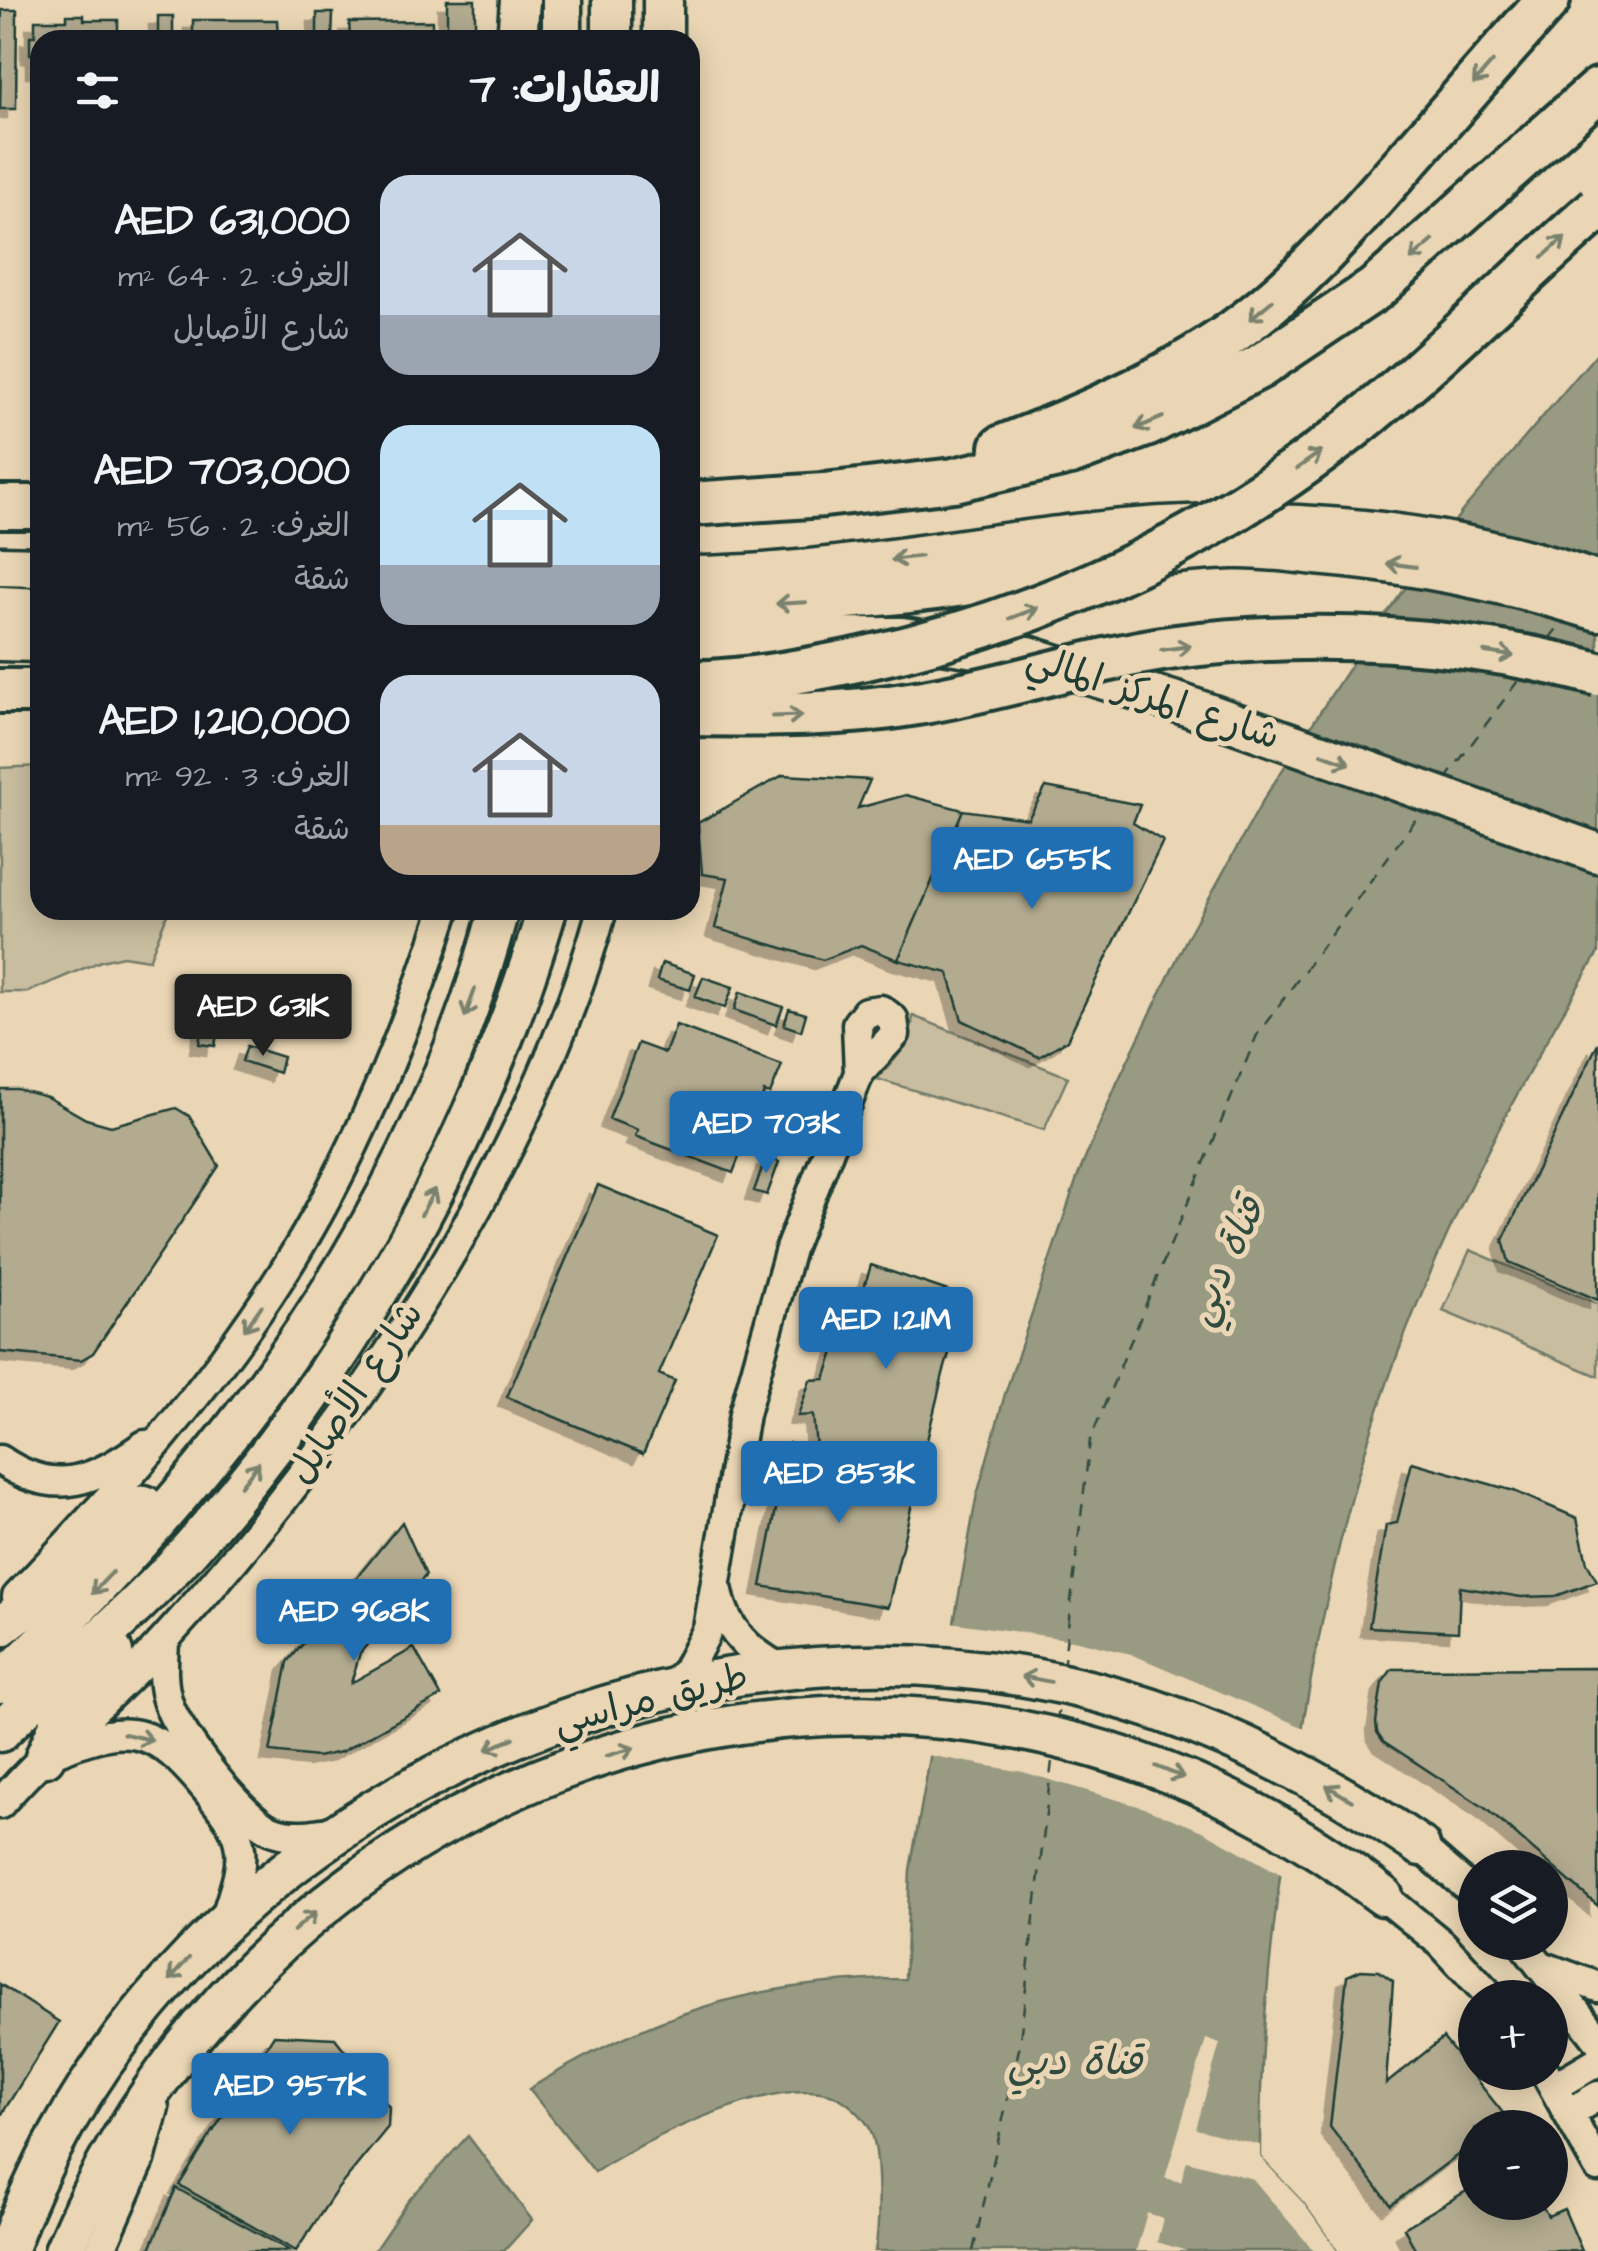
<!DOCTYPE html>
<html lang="ar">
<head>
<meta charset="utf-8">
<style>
  :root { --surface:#171b24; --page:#20242c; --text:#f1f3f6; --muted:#9ea1a6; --accent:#1f6fb2 }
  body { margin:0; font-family:"Architects Daughter","Playpen Sans Arabic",sans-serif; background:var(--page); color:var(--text); direction:rtl; height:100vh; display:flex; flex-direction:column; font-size:38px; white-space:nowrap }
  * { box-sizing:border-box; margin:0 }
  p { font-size:32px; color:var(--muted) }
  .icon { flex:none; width:55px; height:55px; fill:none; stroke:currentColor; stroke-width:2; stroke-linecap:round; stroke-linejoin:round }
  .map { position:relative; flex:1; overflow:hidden; direction:ltr }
  .sheet { position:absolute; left:30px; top:30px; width:670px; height:890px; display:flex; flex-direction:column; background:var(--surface); border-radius:30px; box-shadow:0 5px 25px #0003; direction:rtl }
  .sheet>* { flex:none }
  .tools { position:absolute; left:1458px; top:1850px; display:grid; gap:20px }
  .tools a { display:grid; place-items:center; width:110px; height:110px; border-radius:50%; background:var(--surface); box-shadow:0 5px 25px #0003; font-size:50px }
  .price { position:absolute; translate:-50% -85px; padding:0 22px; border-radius:10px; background:var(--accent); color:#fff; font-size:32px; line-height:65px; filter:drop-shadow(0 2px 5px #0008) }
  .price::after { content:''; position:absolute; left:50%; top:60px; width:30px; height:22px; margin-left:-15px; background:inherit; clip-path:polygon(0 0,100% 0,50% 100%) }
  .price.on { background:#222; color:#fff }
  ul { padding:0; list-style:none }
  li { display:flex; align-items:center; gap:30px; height:250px; padding:0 40px }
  li span { display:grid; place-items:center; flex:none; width:280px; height:200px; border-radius:30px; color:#555 }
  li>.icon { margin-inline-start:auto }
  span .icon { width:120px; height:120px; fill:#fffc; stroke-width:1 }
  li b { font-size:42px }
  h2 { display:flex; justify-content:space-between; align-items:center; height:120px; padding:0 40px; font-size:42px }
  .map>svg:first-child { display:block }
</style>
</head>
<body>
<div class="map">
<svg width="1598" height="2251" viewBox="0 0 1598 2251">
  <defs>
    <filter id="shadow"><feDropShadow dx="-9" dy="9" stdDeviation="0" flood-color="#0004"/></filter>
  </defs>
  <rect width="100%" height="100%" fill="#ead6b4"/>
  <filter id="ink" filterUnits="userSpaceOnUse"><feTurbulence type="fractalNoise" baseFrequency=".01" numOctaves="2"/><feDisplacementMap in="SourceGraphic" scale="20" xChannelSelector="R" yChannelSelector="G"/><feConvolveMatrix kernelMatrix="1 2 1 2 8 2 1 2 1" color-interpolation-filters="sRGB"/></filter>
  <g filter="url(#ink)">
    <path fill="#c9bd9f" stroke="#747d6a" stroke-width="2.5" d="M40,766V910H169L149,960L123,956L101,961L28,992H0V768Z
      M913,1016L1068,1077L1044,1130L877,1079C896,1059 911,1045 913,1016Z
      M1470,1250L1598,1304V1376L1443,1311Z"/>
    <path fill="#999a82" stroke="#687563" stroke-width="2.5" d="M1598,352V953C1521,1080 1450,1214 1398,1353C1346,1492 1315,1640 1293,1787C1274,1909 1259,2033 1260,2157L1304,2204L1337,2251H875C880,2225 881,2152 870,2129C863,2115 845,2099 830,2094C772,2077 643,2140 595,2172L529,2089C653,2012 759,1980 905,1979L910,1870L976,1499L1005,1394L1077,1178L1117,1083L1188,936L1265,797L1365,643L1463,510Z
      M468,2136L532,2220L504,2251H374L408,2201Z"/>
    <path fill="#ead6b4" d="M950,1622L1073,1640L1131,1654L1307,1729L1284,1876L1203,1831L1145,1808L1023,1772L927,1755Z
      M1206,2039L1220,2043L1196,2129L1260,2145V2157L1304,2204L1337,2251H1314L1253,2179L1187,2161L1181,2182L1165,2178Z
      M1147,2213L1163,2218L1157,2242L1187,2251H1136Z"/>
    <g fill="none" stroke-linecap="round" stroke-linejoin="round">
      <path stroke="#314b40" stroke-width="2.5" stroke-dasharray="12 10" stroke-linecap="butt" d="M1549,639L1565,618
        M1445,780L1520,678
        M1063,1669L1090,1440L1257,1035L1422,811
        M1057,1723L1059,1702
        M973,2251L1019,2049L1052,1761"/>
    </g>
    <path fill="#b2ab90" stroke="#1f3d34" stroke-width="2.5" filter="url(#shadow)" d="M447,0H475V40H447Z
      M2,10H17L16,109H0Z
      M317,13H333L332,40H317Z
      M67,15H84V20H118V36L123,37V40H40V69H35V54H30V36H35V20H67Z
      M158,16H173V40H158Z
      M193,20H277L278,40H187V35H193Z
      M432,21V40H344V37H350L349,22Z
      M783,775L870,780L858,808L906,795L963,810L898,960L861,945L823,960L715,928L728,878L702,874L698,823Z
      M1046,787L1140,805L1133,823L1163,841L1067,1040L1039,1057L962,1020L948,973L898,960L963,810L1028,819Z
      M662,963L695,974L690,990L657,980Z
      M703,977L733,987L725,1008L695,997Z
      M245,980L283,989L280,1001L242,992Z
      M740,992L783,1007L776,1025L734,1010Z
      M789,1009L806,1014L801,1031L784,1025Z
      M203,1019L219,1022L215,1046L199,1044Z
      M676,1025L782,1065L770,1094L764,1092L733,1173L635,1136L638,1130L609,1119L638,1043L665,1053Z
      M1598,1043V1300L1509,1262L1503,1240Z
      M247,1046L283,1057L279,1073L242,1061Z
      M0,1089H17L47,1097L86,1119L111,1126L176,1108L189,1116L219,1166L93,1353L81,1360L0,1352Z
      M766,1157L779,1162L767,1195L754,1191Z
      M598,1185L718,1235L659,1374L675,1381L643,1454L507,1397Z
      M871,1265L966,1297L943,1374L920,1469L816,1448L813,1415L798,1416L810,1380L825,1379L844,1322L853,1324Z
      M789,1443L920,1469L888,1607L761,1586Z
      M1412,1462L1514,1491L1577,1518L1587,1563L1597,1581L1556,1596L1521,1597L1460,1587L1458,1632L1369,1627L1386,1525L1397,1523Z
      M402,1522L426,1575L360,1653L351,1683L414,1648L441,1696L341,1752L317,1757L270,1752L288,1662Z
      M1598,1668V1906L1485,1808L1383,1741L1377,1732L1376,1722L1382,1683L1392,1669Z
      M1361,1970L1379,1971L1393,1981L1386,2084L1443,2038L1507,2118L1494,2128H1475V2142L1391,2205L1330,2127L1347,1976Z
      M0,1984L59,2022L0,2117Z
      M274,2035L335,2038L389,2107L388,2127L336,2191L296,2251L179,2185Z
      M1475,2186V2202H1540L1548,2216L1564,2209L1582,2251H1416L1404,2228Z
      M176,2188L290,2251H149Z"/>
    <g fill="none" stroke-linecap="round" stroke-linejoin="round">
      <g stroke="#1f3d34" stroke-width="35">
        <path id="minor" d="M0,1460C57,1499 94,1480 145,1445
          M718,1591C724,1628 749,1652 780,1668
          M17,1597C113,1497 207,1393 281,1276C353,1164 404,1036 445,910
          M164,1641C163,1662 161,1683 168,1703C178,1734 241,1817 271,1830C293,1839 317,1834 340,1830
          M671,1687L687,1670L708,1629L744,1414L790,1249L859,1073L895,1034L893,1019L881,1010L866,1012L857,1024L859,1073
          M60,1750C133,1720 157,1730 206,1789C220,1807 237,1825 240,1849C243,1873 230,1900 224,1924
          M0,1804C51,1744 114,1697 166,1638C348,1437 528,1173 602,910
          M1420,1846L1475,1894
          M1383,1896L1442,1944L1492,1998
          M1522,1942L1598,2040
          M1544,1967L1598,1987
          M1545,2072L1598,2167
          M1554,2087L1598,2061
          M1569,2113L1598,2096
          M100,2251L140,2160L154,2108"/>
      </g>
      <g stroke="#1f3d34" stroke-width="45">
        <path id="major" d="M562,0V40
          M663,0V40
          M517,40L520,0
          M612,40V0
          M0,566L40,567
          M690,576C819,575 946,549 1074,534C1248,513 1431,522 1598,582
          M0,606L40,608
          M690,607C786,604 882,599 977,584C1062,571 1146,552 1233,549C1260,548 1289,552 1316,555C1412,563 1506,582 1598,611
          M690,638L902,637L1028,656L1179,703L1598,853
          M0,641L40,642
          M0,1627L81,1564L144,1505
          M0,1683C226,1472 419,1213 499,910
          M0,1732C62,1670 133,1614 191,1548C352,1365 478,1144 547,910
          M45,1757L63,1716L113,1652
          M7,2251C151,1844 615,1605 1032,1678C1174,1703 1302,1765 1420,1846
          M64,2251C286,1729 930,1544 1383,1896"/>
      </g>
      <g stroke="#1f3d34" stroke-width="50">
        <path id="highway" d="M1002,447C1083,416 1163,382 1233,332C1298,286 1349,226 1402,166C1450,111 1499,55 1548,0
          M690,504L824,495L954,480L1070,453L1148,424L1259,367L1375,289L1598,90
          M0,507H40
          M0,691H40"/>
      </g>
      <use href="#minor" stroke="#ead6b4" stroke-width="28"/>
      <use href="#major" stroke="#ead6b4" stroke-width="38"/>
      <use href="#highway" stroke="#ead6b4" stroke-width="42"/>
      <g stroke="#1f3d34" stroke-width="50" stroke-linecap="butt">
        <path id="highway-bridge" d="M690,683C749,681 805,671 862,659C1031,622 1187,552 1326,448C1423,376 1507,287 1598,208
          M690,714C767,715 841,716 917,703C1004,689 1088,659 1176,647C1315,629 1463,637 1598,674"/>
      </g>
      <use href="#highway-bridge" stroke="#ead6b4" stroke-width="42"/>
    </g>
    <defs><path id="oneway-shaft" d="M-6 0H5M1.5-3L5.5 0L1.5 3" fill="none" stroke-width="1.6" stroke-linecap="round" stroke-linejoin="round" transform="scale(2.5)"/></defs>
    <g stroke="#7a826e">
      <use href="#oneway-shaft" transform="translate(1483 73) rotate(131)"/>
      <use href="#oneway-shaft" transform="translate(1554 247) rotate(-42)"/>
      <use href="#oneway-shaft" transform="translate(1422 250) rotate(139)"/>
      <use href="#oneway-shaft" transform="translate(1261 310) rotate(141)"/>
      <use href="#oneway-shaft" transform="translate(1149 423) rotate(157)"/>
      <use href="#oneway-shaft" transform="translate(1309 460) rotate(-35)"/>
      <use href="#oneway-shaft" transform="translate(906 558) rotate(173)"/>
      <use href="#oneway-shaft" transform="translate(1401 565) rotate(-172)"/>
      <use href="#oneway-shaft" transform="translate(791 603) rotate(177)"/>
      <use href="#oneway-shaft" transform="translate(1024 613) rotate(-21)"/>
      <use href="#oneway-shaft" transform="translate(1176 648) rotate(-8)"/>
      <use href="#oneway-shaft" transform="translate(1499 654) rotate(9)"/>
      <use href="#oneway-shaft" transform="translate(787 716) rotate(-2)"/>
      <use href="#oneway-shaft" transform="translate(1336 759) rotate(20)"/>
      <use href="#oneway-shaft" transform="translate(470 1003) rotate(110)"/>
      <use href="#oneway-shaft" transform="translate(428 1202) rotate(-62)"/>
      <use href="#oneway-shaft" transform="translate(253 1318) rotate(125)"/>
      <use href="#oneway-shaft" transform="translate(250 1474) rotate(-52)"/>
      <use href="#oneway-shaft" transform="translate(102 1583) rotate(133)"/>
      <use href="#oneway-shaft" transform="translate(1036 1679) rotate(-169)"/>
      <use href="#oneway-shaft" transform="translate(138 1737) rotate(13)"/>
      <use href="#oneway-shaft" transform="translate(500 1744) rotate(156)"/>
      <use href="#oneway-shaft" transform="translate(620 1752) rotate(-16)"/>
      <use href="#oneway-shaft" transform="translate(1170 1772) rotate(22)"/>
      <use href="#oneway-shaft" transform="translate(1339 1793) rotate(-149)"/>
      <use href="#oneway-shaft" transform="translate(305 1921) rotate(-41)"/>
      <use href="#oneway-shaft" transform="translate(179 1969) rotate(132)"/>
    </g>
  </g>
  <g text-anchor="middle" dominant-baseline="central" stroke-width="10" stroke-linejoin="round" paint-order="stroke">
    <g font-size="38" fill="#1f3d34" stroke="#ead6b4">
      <text transform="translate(1153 698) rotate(18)">شارع المركز المالي</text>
      <text transform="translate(356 1393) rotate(-56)">شارع الأصايل</text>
      <text transform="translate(651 1700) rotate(-14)">طريق مراسي</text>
    </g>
    <g font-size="40" font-style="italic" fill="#314b40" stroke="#ead6b4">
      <text transform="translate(1226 1261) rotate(-65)">قناة دبي</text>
      <text x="1075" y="2062">قناة دبي</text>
    </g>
  </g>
</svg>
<div class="tools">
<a><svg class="icon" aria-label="layers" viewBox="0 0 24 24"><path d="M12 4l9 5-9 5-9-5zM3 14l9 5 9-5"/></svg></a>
<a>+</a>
<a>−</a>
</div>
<b class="price" style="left:1032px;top:912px">AED 655K</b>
<b class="price on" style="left:263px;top:1059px">AED 631K</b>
<b class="price" style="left:766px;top:1176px">AED 703K</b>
<b class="price" style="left:886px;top:1372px">AED 1.21M</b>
<b class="price" style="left:839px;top:1526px">AED 853K</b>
<b class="price" style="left:354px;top:1664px">AED 968K</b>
<b class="price" style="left:290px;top:2138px">AED 957K</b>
<section class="sheet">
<h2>العقارات: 7<svg class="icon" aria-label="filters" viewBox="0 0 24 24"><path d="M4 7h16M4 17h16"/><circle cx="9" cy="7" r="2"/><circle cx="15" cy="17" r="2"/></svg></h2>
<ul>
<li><span style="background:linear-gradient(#c9d6e8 70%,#9aa5b1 0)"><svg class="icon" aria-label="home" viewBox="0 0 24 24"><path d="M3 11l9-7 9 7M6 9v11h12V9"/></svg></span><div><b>AED 631,000</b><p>الغرف: 2 · 64 m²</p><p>شارع الأصايل</p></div></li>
<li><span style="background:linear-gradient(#bfe0f5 70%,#9aa5b1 0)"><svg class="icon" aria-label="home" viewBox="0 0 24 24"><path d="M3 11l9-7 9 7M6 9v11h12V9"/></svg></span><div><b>AED 703,000</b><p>الغرف: 2 · 56 m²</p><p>شقة</p></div></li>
<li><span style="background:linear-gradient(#c9d6e8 75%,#b9a48a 0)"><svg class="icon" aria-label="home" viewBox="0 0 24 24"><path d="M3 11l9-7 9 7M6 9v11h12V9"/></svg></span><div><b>AED 1,210,000</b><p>الغرف: 3 · 92 m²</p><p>شقة</p></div></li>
</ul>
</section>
</div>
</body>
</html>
